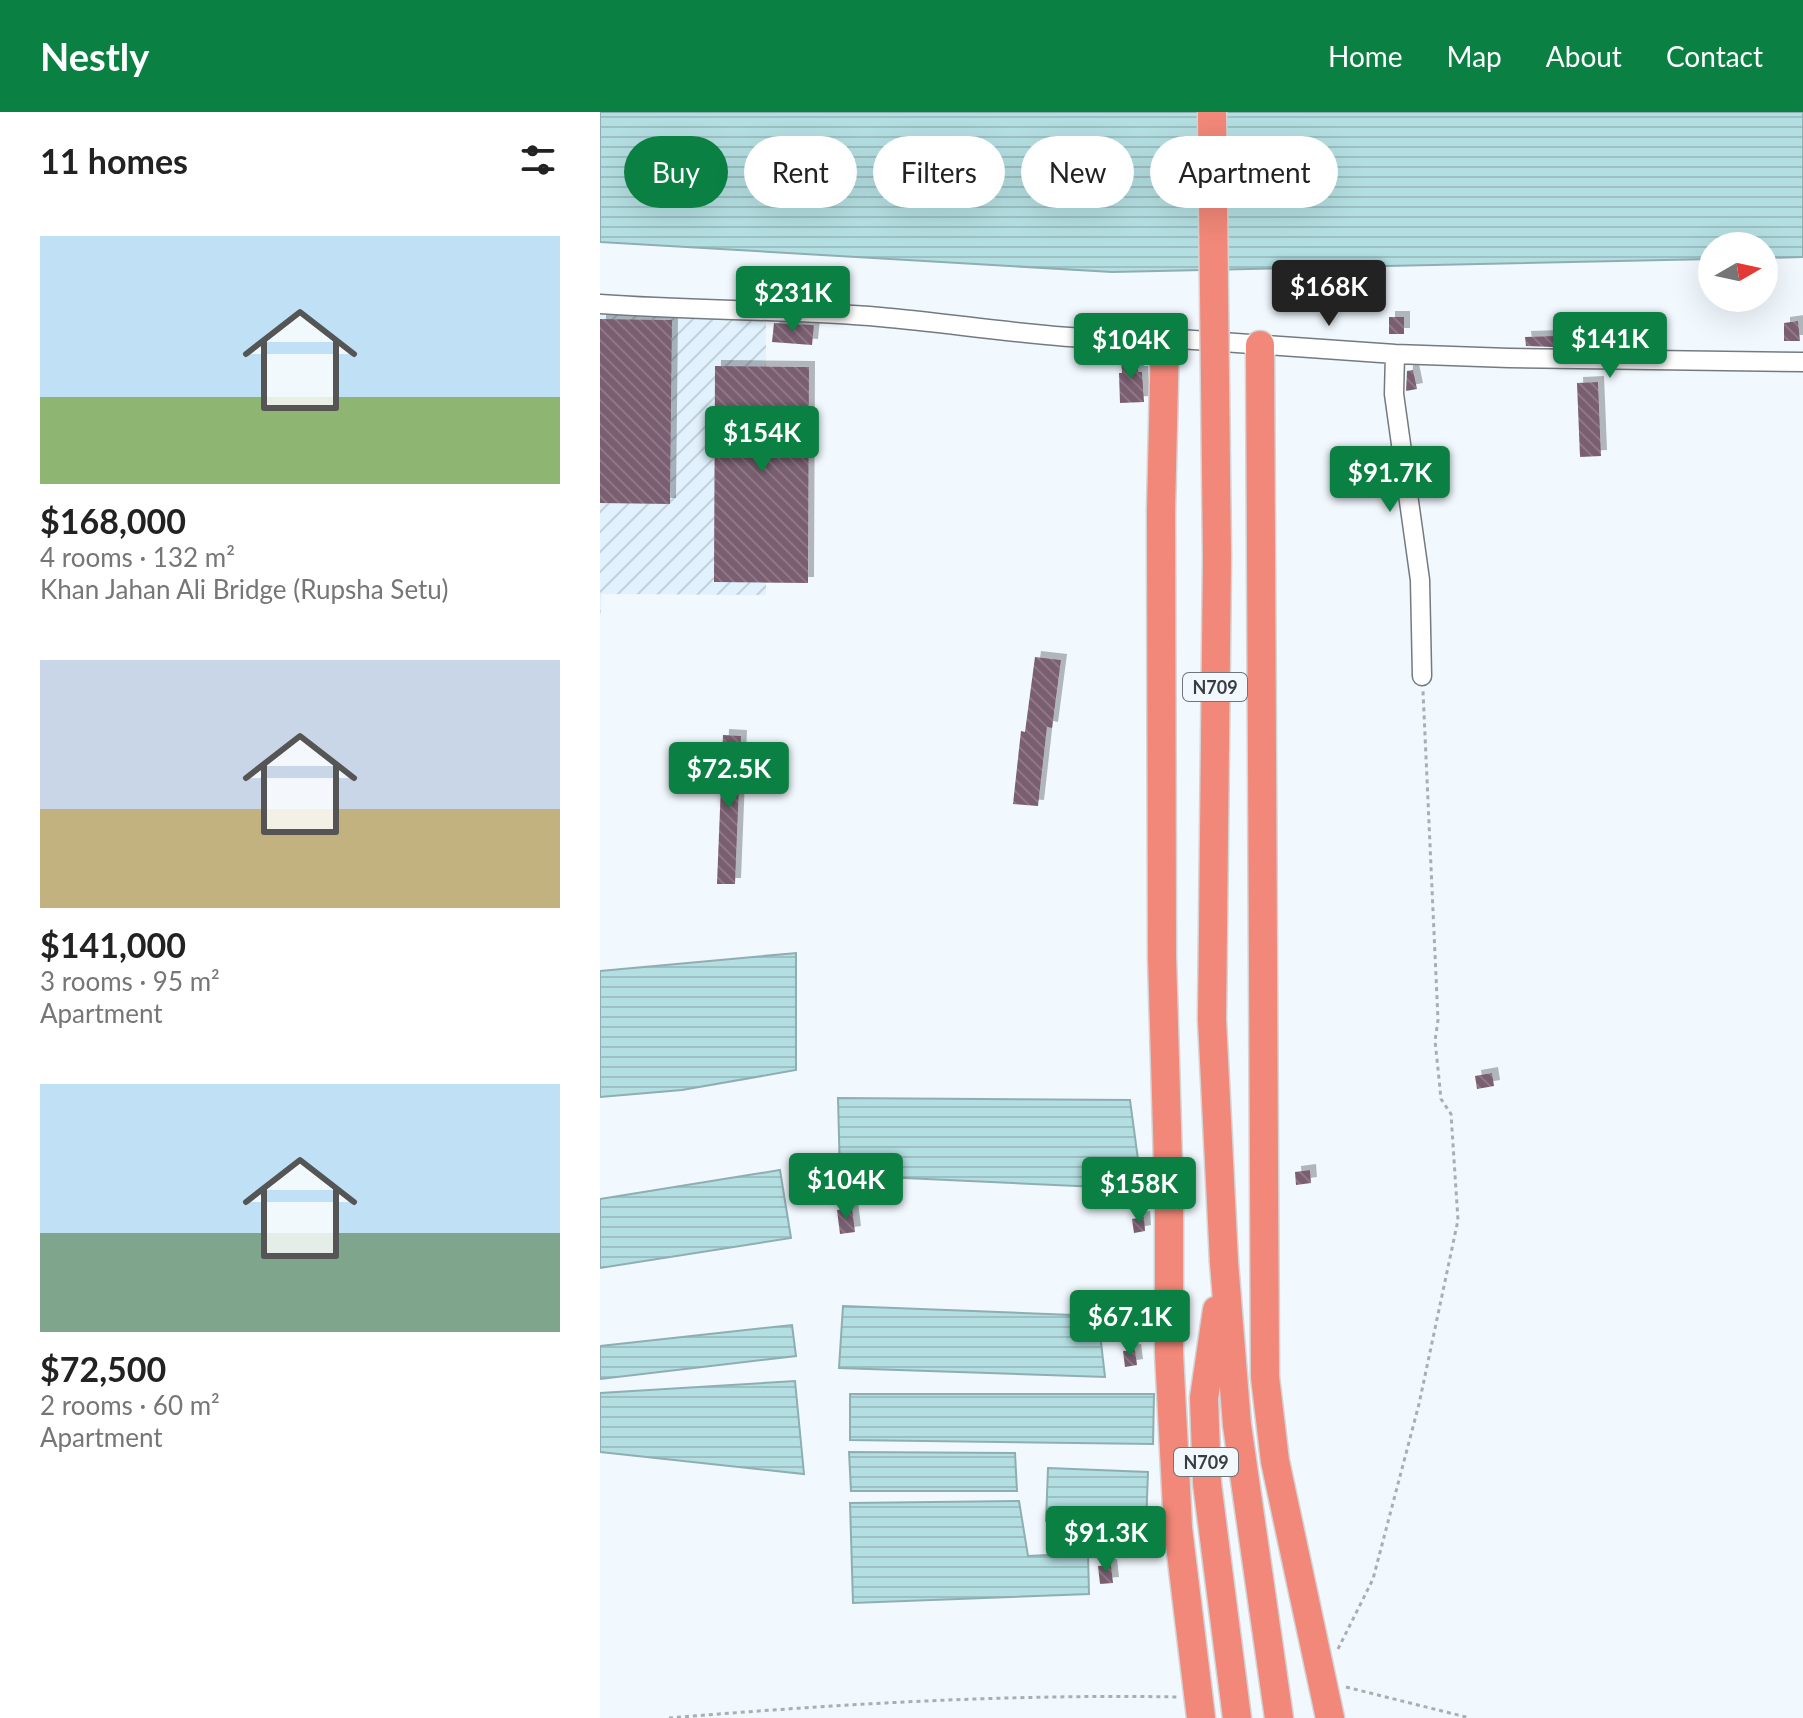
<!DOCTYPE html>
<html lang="en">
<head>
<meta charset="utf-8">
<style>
  :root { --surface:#fff; --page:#f6f6f6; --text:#222; --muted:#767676; --accent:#0b8043 }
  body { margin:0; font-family:Lato,sans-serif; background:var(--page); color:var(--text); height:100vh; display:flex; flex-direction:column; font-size:30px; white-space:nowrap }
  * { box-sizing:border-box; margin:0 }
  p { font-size:26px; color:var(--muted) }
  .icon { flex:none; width:44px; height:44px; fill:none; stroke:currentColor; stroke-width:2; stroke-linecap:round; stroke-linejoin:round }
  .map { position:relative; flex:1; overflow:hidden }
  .side { display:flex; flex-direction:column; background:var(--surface); width:600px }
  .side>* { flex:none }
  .top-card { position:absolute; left:24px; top:24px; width:760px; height:72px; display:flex; gap:16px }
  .needle { width:52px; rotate:81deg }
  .tools { position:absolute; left:1098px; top:120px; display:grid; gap:16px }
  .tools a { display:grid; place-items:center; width:80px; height:80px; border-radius:50%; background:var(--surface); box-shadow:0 8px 32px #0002; font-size:40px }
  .price { position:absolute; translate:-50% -68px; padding:0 18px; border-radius:8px; background:var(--accent); color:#fff; font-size:26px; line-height:52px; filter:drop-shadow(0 2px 4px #0008) }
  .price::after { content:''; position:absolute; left:50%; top:48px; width:24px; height:18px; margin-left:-12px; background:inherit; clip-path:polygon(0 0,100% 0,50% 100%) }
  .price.active { background:#222; color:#fff }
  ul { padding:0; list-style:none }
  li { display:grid; align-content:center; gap:16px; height:424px; padding:0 40px }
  li span { display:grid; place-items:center; height:248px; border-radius:0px; color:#555 }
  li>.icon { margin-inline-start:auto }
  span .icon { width:144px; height:144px; fill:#fffc; stroke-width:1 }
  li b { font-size:34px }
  h2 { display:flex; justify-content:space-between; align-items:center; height:96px; padding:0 40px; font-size:34px }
  .chip { padding:0 28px; border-radius:36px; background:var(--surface); box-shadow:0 8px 32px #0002; font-size:28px; line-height:72px }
  .chip.active { background:var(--accent); color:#fff }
  header { display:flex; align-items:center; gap:48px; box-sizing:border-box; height:112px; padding:0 40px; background:var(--accent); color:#fff }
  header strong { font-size:38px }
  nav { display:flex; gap:44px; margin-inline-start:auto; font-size:28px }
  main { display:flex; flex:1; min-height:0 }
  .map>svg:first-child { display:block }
</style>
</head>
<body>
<header>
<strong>Nestly</strong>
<nav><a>Home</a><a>Map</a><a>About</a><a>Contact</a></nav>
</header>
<main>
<section class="side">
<h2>11 homes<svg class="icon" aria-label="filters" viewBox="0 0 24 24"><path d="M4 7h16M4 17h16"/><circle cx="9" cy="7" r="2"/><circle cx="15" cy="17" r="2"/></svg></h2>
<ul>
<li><span style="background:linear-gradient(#bfe0f5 65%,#8fb573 0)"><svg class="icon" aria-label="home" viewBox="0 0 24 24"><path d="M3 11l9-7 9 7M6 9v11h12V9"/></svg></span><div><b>$168,000</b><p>4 rooms · 132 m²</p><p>Khan Jahan Ali Bridge (Rupsha Setu)</p></div></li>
<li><span style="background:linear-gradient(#c9d6e8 60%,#c2b280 0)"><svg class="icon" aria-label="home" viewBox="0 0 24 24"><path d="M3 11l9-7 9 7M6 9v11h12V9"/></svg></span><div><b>$141,000</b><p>3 rooms · 95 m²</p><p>Apartment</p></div></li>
<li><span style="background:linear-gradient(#bfe0f5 60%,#7fa58c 0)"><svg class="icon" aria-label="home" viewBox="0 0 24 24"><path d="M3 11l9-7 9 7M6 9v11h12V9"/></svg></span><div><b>$72,500</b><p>2 rooms · 60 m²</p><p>Apartment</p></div></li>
</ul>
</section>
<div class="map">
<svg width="1203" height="1606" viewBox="0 0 1203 1606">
  <defs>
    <pattern id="industrial-furrows" width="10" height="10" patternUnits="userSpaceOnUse" patternTransform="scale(2)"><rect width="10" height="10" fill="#e1f1fd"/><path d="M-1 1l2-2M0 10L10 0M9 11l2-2" fill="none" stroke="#c2d0da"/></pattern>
    <pattern id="water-rules" width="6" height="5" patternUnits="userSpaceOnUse" patternTransform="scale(2)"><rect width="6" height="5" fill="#b4dfe2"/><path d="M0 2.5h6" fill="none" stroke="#9cc0c3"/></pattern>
    <pattern id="building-back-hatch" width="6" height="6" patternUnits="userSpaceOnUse" patternTransform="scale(2)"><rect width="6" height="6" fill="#7a5e70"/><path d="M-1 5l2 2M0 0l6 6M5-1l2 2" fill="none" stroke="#8c7886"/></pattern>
    <filter id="shadow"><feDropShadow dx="6" dy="-6" stdDeviation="0" flood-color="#0004"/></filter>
  </defs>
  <rect width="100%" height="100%" fill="#f1f8fe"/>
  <path fill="url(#industrial-furrows)" d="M0,198L166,208V483L2,482L0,508Z"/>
  <path fill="url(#water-rules)" stroke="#8faeb1" stroke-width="2" d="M0,0H1203V145L1164,146V134H1112V147L512,160L0,130Z
    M196,841V958L82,978L0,985V859Z
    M238,986L530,988L542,1077L240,1063Z
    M180,1058L191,1126L0,1156V1087Z
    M243,1194L498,1204L505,1265L239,1256Z
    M192,1213L196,1244L0,1267V1234Z
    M195,1269L204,1362L0,1340V1281Z
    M250,1282H554L553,1332L250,1328Z
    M249,1340L415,1341L417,1379H251Z
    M448,1356L548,1360L546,1413L446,1409Z
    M419,1389L428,1444L488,1441L489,1482L253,1491L250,1391Z"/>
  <path fill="url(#building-back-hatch)" filter="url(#shadow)" d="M789,205H804V222H789Z
    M0,207L72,208L70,392L0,391Z
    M1198,209L1200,229H1184V211Z
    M174,211L214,213L212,233L172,230Z
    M954,224V235L926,234L925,225Z
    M537,244L538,260H542L544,290L520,291L519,261H522L521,245Z
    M115,254L209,255L208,471L114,470Z
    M813,258L817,277L806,279L807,259Z
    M998,270L1001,344L980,345L977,271Z
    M435,545L461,548L452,616L447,615L438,694L413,692L421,619L425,620Z
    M123,623L141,624L135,772H117Z
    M892,961L894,974L877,977L875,964Z
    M710,1058L711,1071L696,1073L695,1060Z
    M252,1096L255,1120L240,1122L237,1098Z
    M544,1105L545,1119L534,1121L532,1107Z
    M535,1238L537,1253L525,1255L523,1239Z
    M511,1453L513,1471L500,1472L498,1454Z"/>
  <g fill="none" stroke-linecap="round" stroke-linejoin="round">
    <g stroke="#737b81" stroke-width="21">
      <path id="minor" d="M0,192C93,199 187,197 280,205C374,213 470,232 565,226L795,242L909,246L1203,250
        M795,242L794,282L820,468L822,564"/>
    </g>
    <g stroke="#d4d4d5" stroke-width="31">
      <path id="highway" d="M565,226L561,399L562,845L569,1086V1241L578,1416L601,1606
        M660,233L665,1265L675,1349L730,1606
        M624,1150L637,1313L679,1606
        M617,1198L604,1286L607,1371L637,1606"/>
    </g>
    <path stroke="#a9aeb3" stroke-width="3" stroke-dasharray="4 4" stroke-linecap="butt" d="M738,1537L773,1467L819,1292L858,1108L851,1002L841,987L838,957L835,929L838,908L823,579
      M746,1575L870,1606
      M69,1606C238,1592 408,1582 577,1585"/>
    <use href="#minor" stroke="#fff" stroke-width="18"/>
    <use href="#highway" stroke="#f28879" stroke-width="28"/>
    <g stroke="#d4d4d5" stroke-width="31" stroke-linecap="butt">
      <path id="highway-bridge" d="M612,0L617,446L612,908L624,1150"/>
    </g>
    <use href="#highway-bridge" stroke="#f28879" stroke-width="28"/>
  </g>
  <g text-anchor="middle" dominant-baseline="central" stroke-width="8" stroke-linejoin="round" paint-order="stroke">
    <g fill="#f1f8fe" stroke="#717579" stroke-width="2">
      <rect x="583" y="561" width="64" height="28" rx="6"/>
      <rect x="574" y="1336" width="64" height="28" rx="6"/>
    </g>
    <g font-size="18" font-weight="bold" fill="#3a3d40">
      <text x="615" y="575">N709</text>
      <text x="606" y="1350">N709</text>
    </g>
  </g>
</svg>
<div class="tools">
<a><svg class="needle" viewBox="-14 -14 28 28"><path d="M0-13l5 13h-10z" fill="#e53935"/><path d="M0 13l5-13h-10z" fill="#767676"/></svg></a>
</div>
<b class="price active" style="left:729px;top:216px">$168K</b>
<b class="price" style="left:193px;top:222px">$231K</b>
<b class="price" style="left:1010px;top:268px">$141K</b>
<b class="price" style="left:531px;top:269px">$104K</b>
<b class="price" style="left:162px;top:362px">$154K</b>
<b class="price" style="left:790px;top:402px">$91.7K</b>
<b class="price" style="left:129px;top:698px">$72.5K</b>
<b class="price" style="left:246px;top:1109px">$104K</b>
<b class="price" style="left:539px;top:1113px">$158K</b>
<b class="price" style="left:530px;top:1246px">$67.1K</b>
<b class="price" style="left:506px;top:1462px">$91.3K</b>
<div class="top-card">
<a class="chip active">Buy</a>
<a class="chip">Rent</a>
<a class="chip">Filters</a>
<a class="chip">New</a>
<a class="chip">Apartment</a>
</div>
</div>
</main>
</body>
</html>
